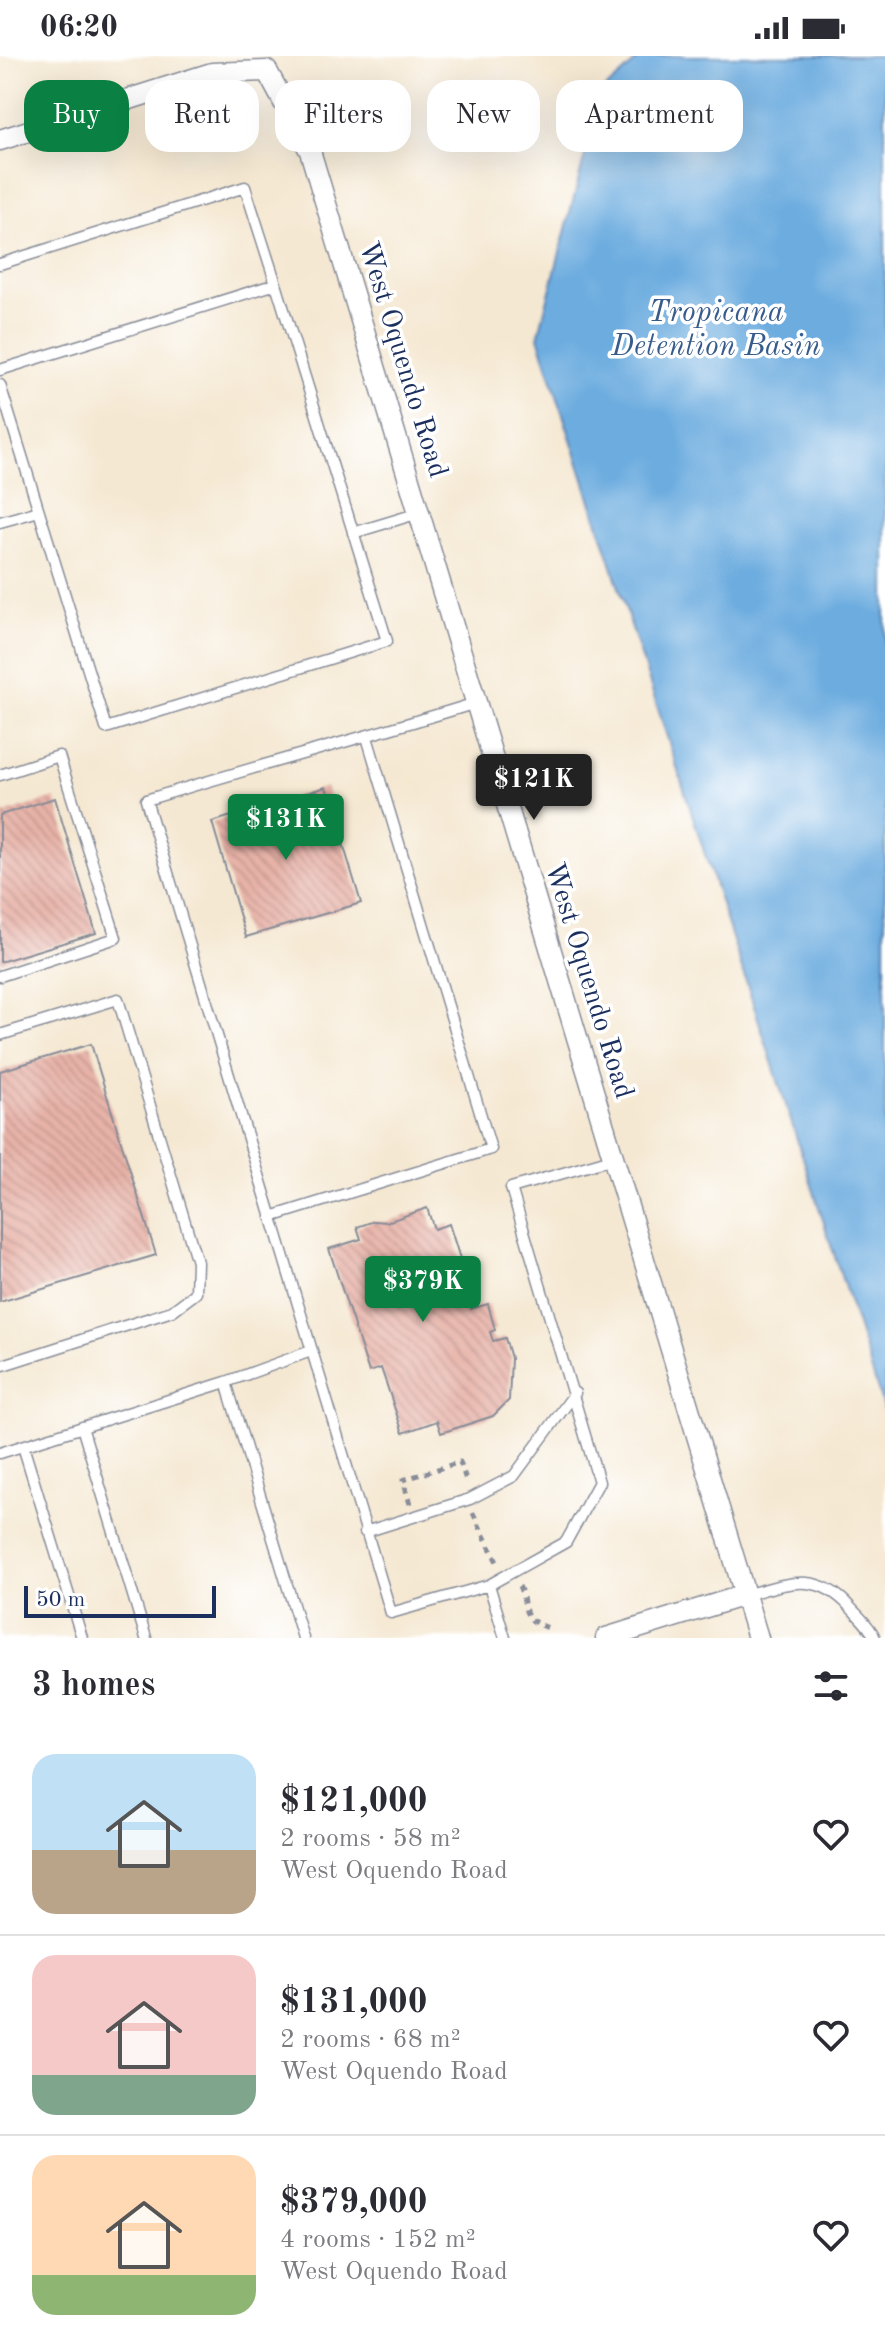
<!DOCTYPE html>
<html lang="en">
<head>
<meta charset="utf-8">
<style>
  :root { --surface:#fff; --page:#f2f2f3; --text:#2b2b33; --muted:#7c7c81; --line:#e1e1e2; --accent:#0b8043 }
  body { margin:0; font-family:"Old Standard TT",serif; background:var(--page); color:var(--text); height:100vh; display:flex; flex-direction:column; font-size:30px; white-space:nowrap }
  * { box-sizing:border-box; margin:0 }
  p { font-size:26px; color:var(--muted) }
  .icon { flex:none; width:44px; height:44px; fill:none; stroke:currentColor; stroke-width:2; stroke-linecap:round; stroke-linejoin:round }
  .map { position:relative; height:1582px; overflow:hidden }
  .drawer { display:flex; flex-direction:column; background:var(--surface); flex:1 }
  .drawer>* { flex:none }
  .guide { position:absolute; left:24px; top:24px; width:838px; height:72px; display:flex; gap:16px }
  .scale { position:absolute; left:24px; bottom:20px; width:192px; box-sizing:border-box; padding-left:8px; border:4px solid #1b2f5e; border-top:0; font-size:22px; line-height:28px; white-space:nowrap; color:#1b2f5e; -webkit-text-stroke:6px #fff; paint-order:stroke }
  .price { position:absolute; translate:-50% -68px; padding:0 18px; border-radius:8px; background:var(--accent); color:#fff; font-size:26px; line-height:52px; filter:drop-shadow(0 2px 4px #0008) }
  .price::after { content:''; position:absolute; left:50%; top:48px; width:24px; height:18px; margin-left:-12px; background:inherit; clip-path:polygon(0 0,100% 0,50% 100%) }
  .price.on { background:#222; color:#fff }
  ul { padding:0; list-style:none }
  li { display:flex; align-items:center; gap:24px; height:200px; padding:0 32px }
  li+li { border-top:2px solid var(--line) }
  li span { display:grid; place-items:center; flex:none; width:224px; height:160px; border-radius:24px; color:#555 }
  li>.icon { margin-inline-start:auto }
  span .icon { width:96px; height:96px; fill:#fffc; stroke-width:1 }
  li b { font-size:34px }
  h2 { display:flex; justify-content:space-between; align-items:center; height:96px; padding:0 32px; font-size:34px }
  .chip { padding:0 28px; border-radius:24px; background:var(--surface); box-shadow:0 8px 32px #0002; font-size:28px; line-height:72px }
  .chip.on { background:var(--accent); color:#fff }
  .status { display:flex; justify-content:space-between; align-items:center; height:56px; padding:0 40px; background:var(--surface); direction:ltr }
  .status svg { height:22px; fill:currentColor }
  .map>svg:first-child { display:block }
</style>
</head>
<body>
<div class="status"><b>06:20</b><svg viewBox="0 0 49 12"><path d="M0 12V9h3v3zM5 12V6h3v6zM10 12V3h3v9zM15 12V0h3v12zM26 1h20v11H26zM47 4h2v5h-2z"/></svg></div>
<div class="map">
<svg width="885" height="1582" viewBox="0 0 885 1582">
  <defs>
    <pattern id="building-back-hatch" width="6" height="6" patternUnits="userSpaceOnUse" patternTransform="scale(2)"><rect width="6" height="6" fill="#e7b2a7"/><path d="M-1 5l2 2M0 0l6 6M5-1l2 2" fill="none" stroke="#c69992"/></pattern>
  </defs>
  <rect width="100%" height="100%" fill="#fff"/>
  <filter id="ink" filterUnits="userSpaceOnUse"><feTurbulence type="fractalNoise" baseFrequency=".0125" numOctaves="2"/><feDisplacementMap in="SourceGraphic" scale="16" xChannelSelector="R" yChannelSelector="G"/><feConvolveMatrix kernelMatrix="1 2 1 2 8 2 1 2 1" color-interpolation-filters="sRGB"/></filter>
  <filter id="wash" filterUnits="userSpaceOnUse"><feTurbulence type="fractalNoise" baseFrequency=".006" numOctaves="4" result="noise"/><feDisplacementMap in="SourceGraphic" scale="32" xChannelSelector="R" yChannelSelector="G"/><feGaussianBlur stdDeviation="1.8" result="paint"/><feColorMatrix in="noise" values="0 0 0 0 0 0 0 0 0 0 0 0 0 0 0 0 0 1.4 0 .05"/><feComposite in="paint" operator="in"/></filter>
  <g filter="url(#wash)">
    <rect width="100%" height="100%" fill="#f5e8d2"/>
    <path fill="#6cacdf" stroke="#446e9e" stroke-width="2" d="M642,0H885V1356L538,281L601,37Z"/>
    <g id="blocks">
      <path fill="url(#building-back-hatch)" d="M326,731L361,847L246,881L212,766Z
        M55,742L96,877L0,906V759Z
        M91,988L156,1199L0,1246V1015Z
        M427,1152L434,1173L449,1168L471,1237V1253L488,1248L495,1274L490,1276L493,1285L505,1282L511,1302L509,1344L493,1360L441,1377L437,1365L403,1377L381,1312L369,1316L329,1193L361,1183L357,1171L374,1165L387,1166Z"/>
    </g>
  </g>
  <g filter="url(#ink)">
    <use href="#blocks" fill-opacity="0" stroke="#888c98" stroke-width="2"/>
    <g fill="none" stroke-linecap="round" stroke-linejoin="round">
      <g stroke="#888c98" stroke-width="13">
        <path id="service" d="M0,208L245,131L276,228
          M0,314L276,228L387,585L106,672L0,329
          M0,466L39,455
          M353,477L419,457
          M476,647C366,681 256,710 146,744L391,1557L489,1529
          M0,719L59,700L116,882L0,920
          M0,979L118,943L197,1206L196,1237L172,1255L0,1310
          M271,1161L491,1093L367,681
          M226,1326L311,1295
          M82,1371L146,1582
          M23,1390L82,1582
          M0,1397L226,1326L303,1582
          M365,1476L470,1443L514,1420L575,1337
          M745,1539C789,1527 817,1514 851,1552C859,1561 870,1570 875,1582
          M505,1582L489,1529L566,1486L599,1426L511,1132L612,1103"/>
      </g>
      <g stroke="#888c98" stroke-width="23">
        <path id="minor" d="M0,84L212,17L267,15L310,95L758,1582
          M606,1582L745,1539"/>
      </g>
      <path stroke="#888c98" stroke-width="5" stroke-dasharray="6 6" stroke-linecap="butt" d="M410,1448L403,1424L460,1406L467,1427
        M473,1457L498,1508
        M519,1530C529,1551 518,1563 549,1572"/>
      <use href="#service" stroke="#fff" stroke-width="10"/>
      <use href="#minor" stroke="#fff" stroke-width="20"/>
    </g>
  </g>
  <g text-anchor="middle" dominant-baseline="central" stroke-width="7" stroke-linejoin="round" paint-order="stroke">
    <g font-size="28" fill="#1b2f5e" stroke="#fff">
      <text transform="translate(402 304) rotate(73)">West Oquendo Road</text>
      <text transform="translate(588 925) rotate(73)">West Oquendo Road</text>
    </g>
    <g font-size="30" font-style="italic" fill="#375b8b" stroke="#fff">
      <text x="716" y="257">Tropicana<tspan x="716" dy="34">Detention Basin</tspan></text>
    </g>
  </g>
</svg>
<div class="scale">50 m</div>
<b class="price on" style="left:534px;top:766px">$121K</b>
<b class="price" style="left:286px;top:806px">$131K</b>
<b class="price" style="left:423px;top:1268px">$379K</b>
<div class="guide">
<a class="chip on">Buy</a>
<a class="chip">Rent</a>
<a class="chip">Filters</a>
<a class="chip">New</a>
<a class="chip">Apartment</a>
</div>
</div>
<section class="drawer">
<h2>3 homes<svg class="icon" aria-label="filters" viewBox="0 0 24 24"><path d="M4 7h16M4 17h16"/><circle cx="9" cy="7" r="2"/><circle cx="15" cy="17" r="2"/></svg></h2>
<ul>
<li><span style="background:linear-gradient(#bfe0f5 60%,#b9a48a 0)"><svg class="icon" aria-label="home" viewBox="0 0 24 24"><path d="M3 11l9-7 9 7M6 9v11h12V9"/></svg></span><div><b>$121,000</b><p>2 rooms · 58 m²</p><p>West Oquendo Road</p></div><svg class="icon" aria-label="heart" viewBox="0 0 24 24"><path d="M12 20l-8-8c-3-5 5-10 8-4 3-6 11-1 8 4z"/></svg></li>
<li><span style="background:linear-gradient(#f6c9c9 75%,#7fa58c 0)"><svg class="icon" aria-label="home" viewBox="0 0 24 24"><path d="M3 11l9-7 9 7M6 9v11h12V9"/></svg></span><div><b>$131,000</b><p>2 rooms · 68 m²</p><p>West Oquendo Road</p></div><svg class="icon" aria-label="heart" viewBox="0 0 24 24"><path d="M12 20l-8-8c-3-5 5-10 8-4 3-6 11-1 8 4z"/></svg></li>
<li><span style="background:linear-gradient(#ffd9b3 75%,#8fb573 0)"><svg class="icon" aria-label="home" viewBox="0 0 24 24"><path d="M3 11l9-7 9 7M6 9v11h12V9"/></svg></span><div><b>$379,000</b><p>4 rooms · 152 m²</p><p>West Oquendo Road</p></div><svg class="icon" aria-label="heart" viewBox="0 0 24 24"><path d="M12 20l-8-8c-3-5 5-10 8-4 3-6 11-1 8 4z"/></svg></li>
</ul>
</section>
</body>
</html>
